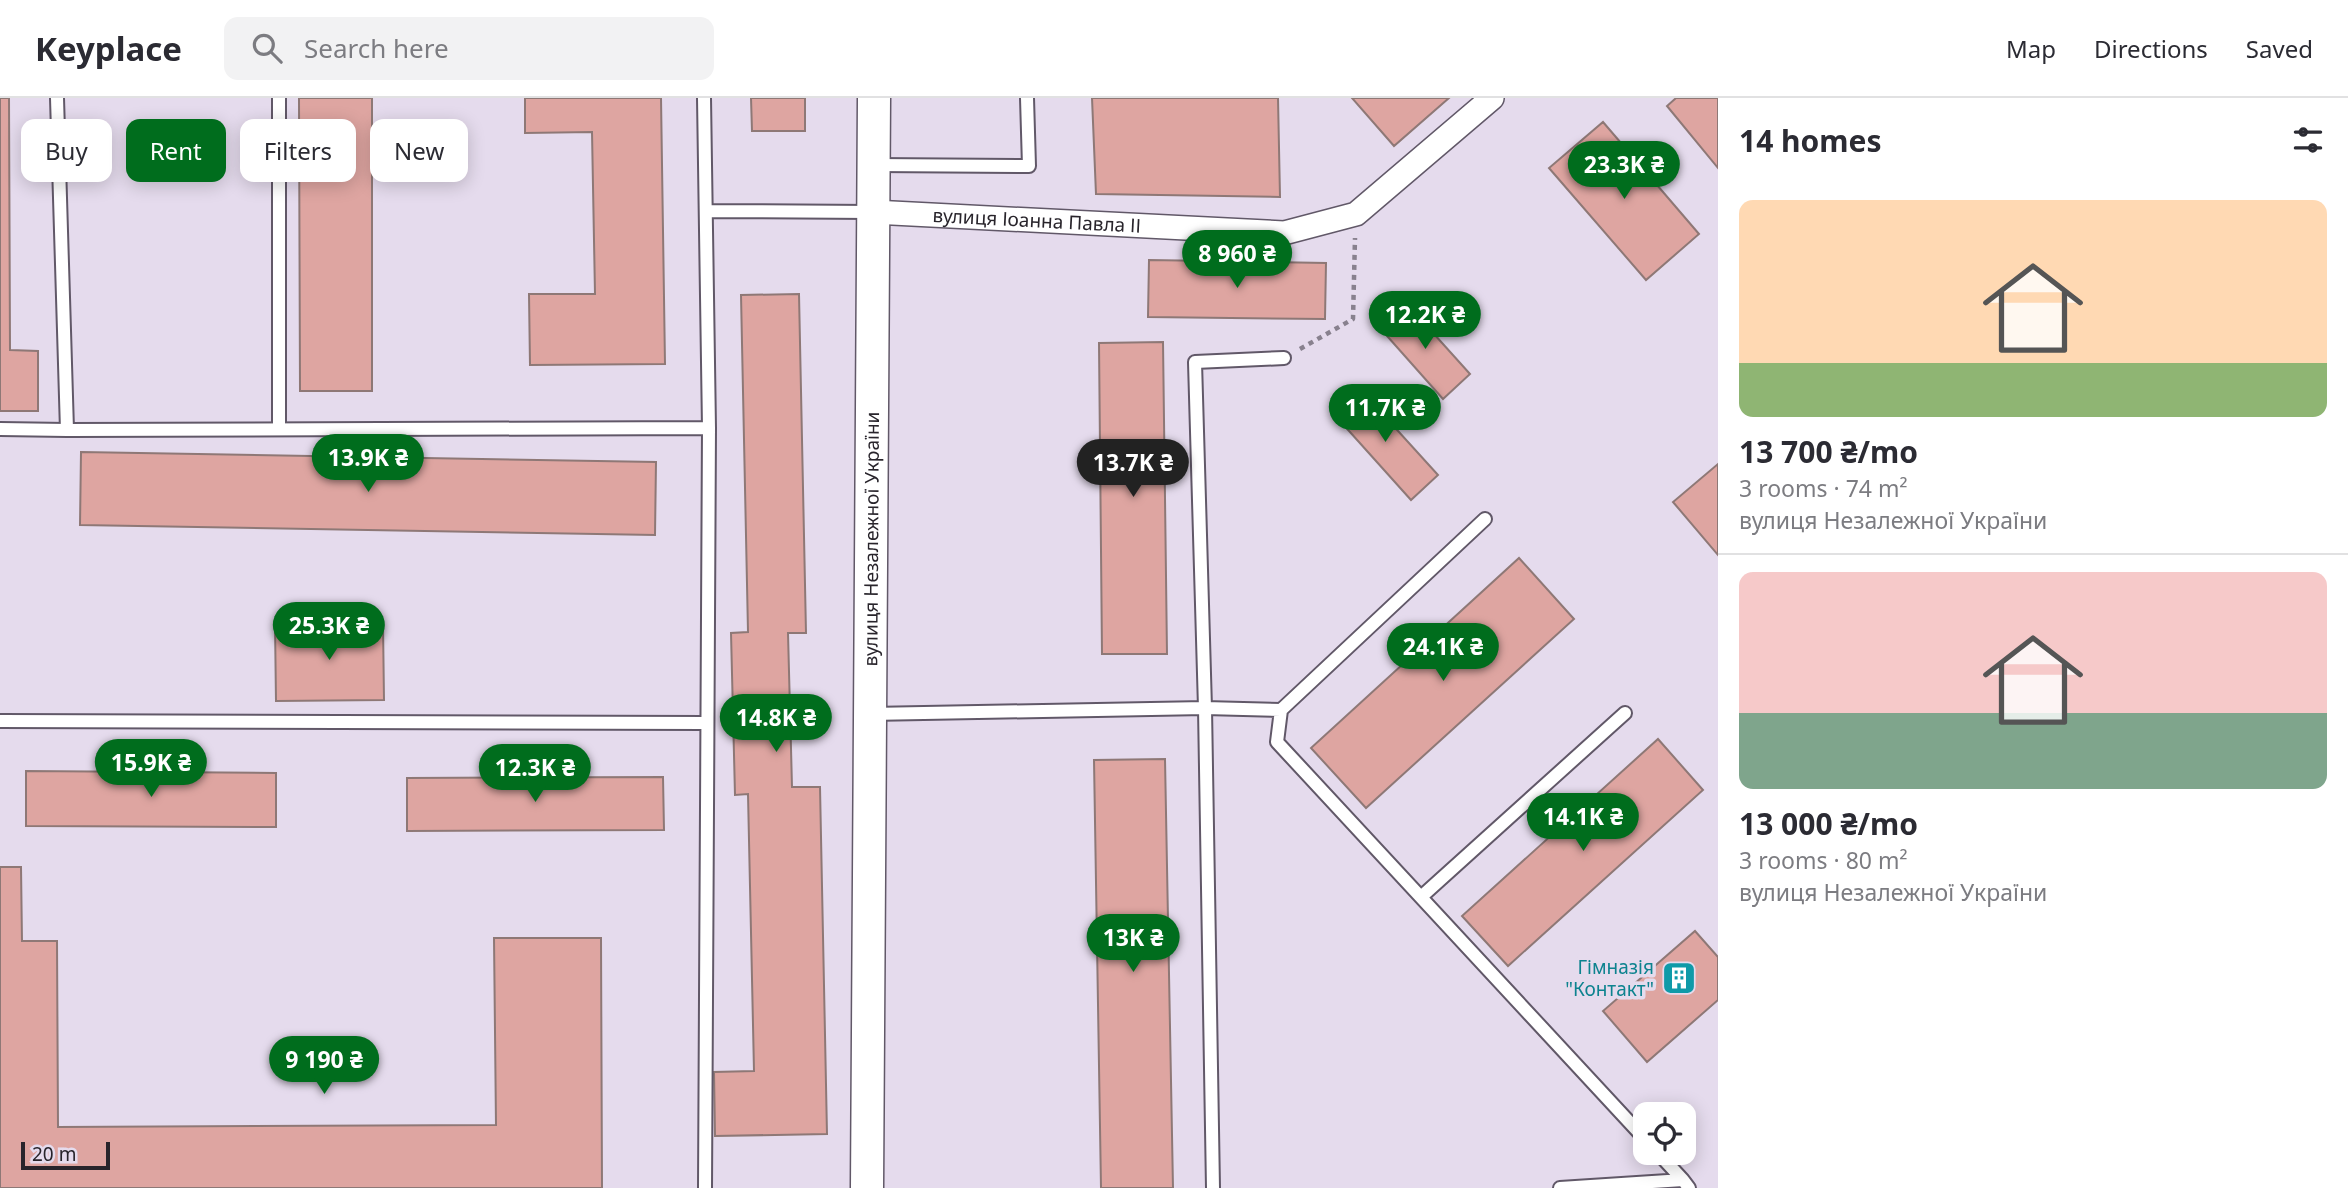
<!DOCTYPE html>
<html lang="en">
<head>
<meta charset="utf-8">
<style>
  :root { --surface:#fff; --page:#f2f2f3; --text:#2b2b33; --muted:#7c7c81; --line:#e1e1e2; --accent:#006d1d }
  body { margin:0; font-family:"Noto Sans",sans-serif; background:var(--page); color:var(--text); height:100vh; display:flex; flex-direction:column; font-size:26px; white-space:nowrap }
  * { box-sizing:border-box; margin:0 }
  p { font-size:23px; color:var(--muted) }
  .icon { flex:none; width:38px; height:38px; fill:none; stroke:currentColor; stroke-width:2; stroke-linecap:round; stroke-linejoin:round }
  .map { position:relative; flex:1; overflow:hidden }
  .side { display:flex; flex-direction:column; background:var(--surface); width:630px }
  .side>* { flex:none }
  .top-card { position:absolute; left:21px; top:21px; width:665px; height:63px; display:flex; gap:14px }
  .tools { position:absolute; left:1633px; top:1004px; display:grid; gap:14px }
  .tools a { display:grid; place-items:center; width:63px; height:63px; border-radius:14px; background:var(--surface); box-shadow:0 4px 18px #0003; font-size:35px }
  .scale { position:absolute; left:21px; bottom:18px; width:89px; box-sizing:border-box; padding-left:7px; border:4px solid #28242b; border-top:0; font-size:19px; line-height:24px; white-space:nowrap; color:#28242b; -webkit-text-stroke:5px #e5dbed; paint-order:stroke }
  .price { position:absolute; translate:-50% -60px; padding:0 16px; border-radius:24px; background:var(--accent); color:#fff; font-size:23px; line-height:46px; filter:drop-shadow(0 2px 4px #0008) }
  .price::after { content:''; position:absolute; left:50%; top:42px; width:21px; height:16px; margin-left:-10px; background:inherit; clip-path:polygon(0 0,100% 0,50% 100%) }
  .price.on { background:#222; color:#fff }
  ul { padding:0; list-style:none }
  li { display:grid; align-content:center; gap:14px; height:371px; padding:0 21px }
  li+li { border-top:2px solid var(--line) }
  li span { display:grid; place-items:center; height:217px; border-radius:14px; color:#555 }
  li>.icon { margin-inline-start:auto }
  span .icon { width:126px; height:126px; fill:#fffc; stroke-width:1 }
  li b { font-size:30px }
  h2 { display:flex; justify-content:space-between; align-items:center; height:84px; padding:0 21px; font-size:30px }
  .pill { padding:0 24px; border-radius:14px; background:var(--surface); box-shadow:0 4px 18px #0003; font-size:24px; line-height:63px }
  .pill.on { background:var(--accent); color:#fff }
  header { display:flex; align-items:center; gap:42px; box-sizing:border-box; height:98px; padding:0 35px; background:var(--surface); border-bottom:2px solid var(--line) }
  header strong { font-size:33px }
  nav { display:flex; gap:38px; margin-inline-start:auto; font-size:24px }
  .search { width:490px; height:63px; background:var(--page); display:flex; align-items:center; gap:18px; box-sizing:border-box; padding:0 24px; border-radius:14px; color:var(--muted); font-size:26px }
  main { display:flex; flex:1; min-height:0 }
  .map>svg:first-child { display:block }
</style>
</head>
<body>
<header>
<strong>Keyplace</strong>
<div class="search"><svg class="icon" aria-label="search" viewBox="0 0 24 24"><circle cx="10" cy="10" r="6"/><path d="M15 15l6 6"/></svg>Search here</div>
<nav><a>Map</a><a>Directions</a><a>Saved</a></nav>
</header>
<main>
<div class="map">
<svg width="1718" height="1090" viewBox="0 0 1718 1090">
  <rect width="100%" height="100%" fill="#e5dbed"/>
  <path fill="#dea5a1" stroke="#8e7876" stroke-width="2" d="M0,0H9L10,252L38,253V313H0Z
    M299,0H372V293H300Z
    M525,0H661L665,266L530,267L529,196H595L592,34L525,35Z
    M751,0H805V33H752Z
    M1092,0H1278L1280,99L1096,96Z
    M1352,0H1449L1394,48Z
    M1676,0H1718V70L1667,8Z
    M1603,24L1699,136L1646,182L1549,70Z
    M1149,162L1326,165L1325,221L1148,219Z
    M799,196L806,535H788L792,689H820L827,1036L715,1038L714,974L754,973L748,696L735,697L731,535L748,534L741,197Z
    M1407,206L1470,276L1443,301L1380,230Z
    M1163,244L1167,556H1102L1099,245Z
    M1359,290L1438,377L1411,402L1332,314Z
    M81,354L656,364L655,437L80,427Z
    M1718,366V457L1673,404Z
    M1519,460L1574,521L1366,710L1311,650Z
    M275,526H383L384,602L276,603Z
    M1658,641L1703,692L1508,868L1462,818Z
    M1165,661L1173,1090H1101L1094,662Z
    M26,673L276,675V729L26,728Z
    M663,679L664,732L407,733V680Z
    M0,769H21L22,843H57L58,1029L496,1027L494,840H601L602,1090H0Z
    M1695,833L1718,859V902L1647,964L1603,913Z"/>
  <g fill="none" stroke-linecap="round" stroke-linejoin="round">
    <g stroke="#615868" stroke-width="16">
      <path id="lane" d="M704,0L709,330L705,1090
        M874,67L1029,68L1027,0
        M706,113L873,114
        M1284,260L1195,264L1205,610L1281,612L1485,421
        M0,331L67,332L57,0
        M279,331V0
        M67,332L709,330
        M1281,612L1277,644L1645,1041
        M870,616L1205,610L1213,1090
        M0,623L706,625
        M1421,799L1625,615
        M1658,1055L1683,1082
        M1560,1090L1683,1082L1689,1090"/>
    </g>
    <g stroke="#615868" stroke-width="26">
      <g id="street">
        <path id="s1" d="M873,114L1284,135L1356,116L1492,0"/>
      </g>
    </g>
    <g stroke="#615868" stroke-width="35">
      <g id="secondary">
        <path id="s2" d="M867,1090L874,0"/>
      </g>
    </g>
    <path stroke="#88818e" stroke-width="4.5" stroke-dasharray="5 5" stroke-linecap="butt" d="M1300,251L1353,221L1355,140"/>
    <use href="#lane" stroke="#fff" stroke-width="12"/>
    <use href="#street" stroke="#fff" stroke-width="23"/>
    <use href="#secondary" stroke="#fff" stroke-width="32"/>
  </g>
  <defs>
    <g id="building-square" transform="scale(1.75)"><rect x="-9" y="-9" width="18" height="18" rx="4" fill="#0f9aa8" stroke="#e5dbed"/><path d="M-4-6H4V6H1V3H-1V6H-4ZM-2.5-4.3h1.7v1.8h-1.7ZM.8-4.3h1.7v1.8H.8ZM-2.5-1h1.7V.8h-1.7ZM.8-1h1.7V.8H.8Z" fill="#fff"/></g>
  </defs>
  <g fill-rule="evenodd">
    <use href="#building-square" x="1679" y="880"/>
  </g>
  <g text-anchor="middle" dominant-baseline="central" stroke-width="7" stroke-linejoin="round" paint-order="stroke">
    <g font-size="19" fill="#28242b" stroke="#e5dbed">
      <text stroke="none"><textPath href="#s1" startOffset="164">вулиця Іоанна Павла ІІ</textPath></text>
      <text stroke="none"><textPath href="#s2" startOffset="649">вулиця Незалежної України</textPath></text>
    </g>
    <g font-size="19" fill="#0d838f" stroke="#e5dbed" text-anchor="end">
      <text x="1654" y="869">Гімназія<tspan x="1654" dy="22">"Контакт"</tspan></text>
    </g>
  </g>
</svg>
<div class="tools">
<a><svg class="icon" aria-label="locate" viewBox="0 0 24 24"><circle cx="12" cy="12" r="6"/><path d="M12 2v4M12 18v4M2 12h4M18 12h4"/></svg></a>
</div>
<div class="scale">20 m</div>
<b class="price" style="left:1624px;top:103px">23.3K ₴</b>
<b class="price" style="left:1237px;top:192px">8 960 ₴</b>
<b class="price" style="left:1425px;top:253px">12.2K ₴</b>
<b class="price" style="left:1385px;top:346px">11.7K ₴</b>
<b class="price" style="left:368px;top:396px">13.9K ₴</b>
<b class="price on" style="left:1133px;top:401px">13.7K ₴</b>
<b class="price" style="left:329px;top:564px">25.3K ₴</b>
<b class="price" style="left:1443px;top:585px">24.1K ₴</b>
<b class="price" style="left:776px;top:656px">14.8K ₴</b>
<b class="price" style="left:151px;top:701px">15.9K ₴</b>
<b class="price" style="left:535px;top:706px">12.3K ₴</b>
<b class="price" style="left:1583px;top:755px">14.1K ₴</b>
<b class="price" style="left:1133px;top:876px">13K ₴</b>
<b class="price" style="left:324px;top:998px">9 190 ₴</b>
<div class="top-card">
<a class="pill">Buy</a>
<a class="pill on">Rent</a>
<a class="pill">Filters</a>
<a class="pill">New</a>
</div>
</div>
<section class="side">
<h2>14 homes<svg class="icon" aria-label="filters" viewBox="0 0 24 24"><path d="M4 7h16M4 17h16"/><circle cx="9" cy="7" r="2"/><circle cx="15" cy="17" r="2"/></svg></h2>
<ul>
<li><span style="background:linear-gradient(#ffd9b3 75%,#8fb573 0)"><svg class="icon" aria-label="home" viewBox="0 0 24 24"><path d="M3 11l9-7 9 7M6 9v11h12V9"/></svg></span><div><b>13 700 ₴/mo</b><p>3 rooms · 74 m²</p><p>вулиця Незалежної України</p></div></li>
<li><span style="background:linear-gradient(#f6c9c9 65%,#7fa58c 0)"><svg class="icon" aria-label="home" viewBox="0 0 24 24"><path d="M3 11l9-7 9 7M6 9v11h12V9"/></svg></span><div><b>13 000 ₴/mo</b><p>3 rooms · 80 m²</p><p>вулиця Незалежної України</p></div></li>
</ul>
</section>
</main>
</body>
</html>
